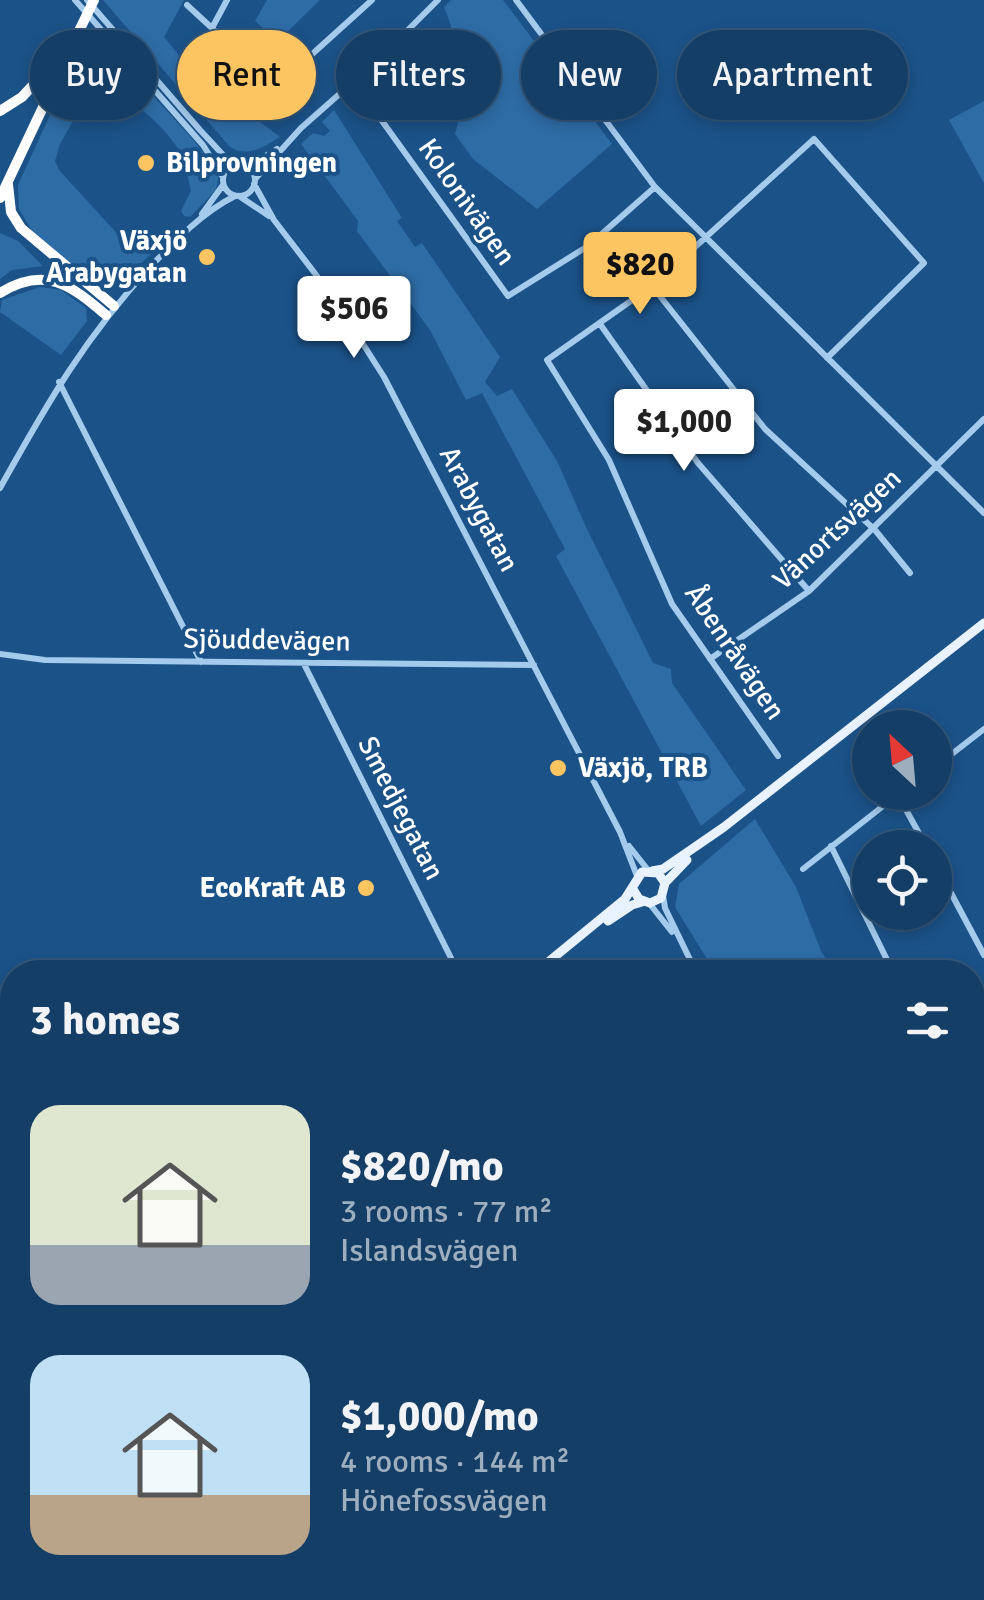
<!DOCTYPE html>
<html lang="en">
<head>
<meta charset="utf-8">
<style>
  :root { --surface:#143e66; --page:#1d456c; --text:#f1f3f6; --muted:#9daebf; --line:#33577a; --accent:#fdc561 }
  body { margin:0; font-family:Signika,sans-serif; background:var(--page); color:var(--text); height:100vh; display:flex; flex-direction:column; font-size:38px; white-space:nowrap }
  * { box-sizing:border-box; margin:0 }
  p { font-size:32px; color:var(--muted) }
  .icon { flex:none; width:55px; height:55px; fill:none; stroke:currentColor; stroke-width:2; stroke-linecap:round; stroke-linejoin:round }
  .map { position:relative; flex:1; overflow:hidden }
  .details { position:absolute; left:0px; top:960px; width:985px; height:640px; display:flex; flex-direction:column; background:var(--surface); border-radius:40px 40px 0 0; box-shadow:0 5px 15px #0003,0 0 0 2px var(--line) }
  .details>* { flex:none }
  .hud { position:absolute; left:30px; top:30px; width:925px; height:90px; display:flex; gap:20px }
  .needle { width:65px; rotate:334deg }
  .controls { position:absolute; left:852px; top:710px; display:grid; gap:20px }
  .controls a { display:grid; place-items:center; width:100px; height:100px; border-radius:50%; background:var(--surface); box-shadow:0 5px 15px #0003,0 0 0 2px var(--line); font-size:50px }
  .price { position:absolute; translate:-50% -85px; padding:0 22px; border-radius:10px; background:#fff; color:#222; font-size:32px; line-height:65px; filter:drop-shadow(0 2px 5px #0008) }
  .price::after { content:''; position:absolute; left:50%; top:60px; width:30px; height:22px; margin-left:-15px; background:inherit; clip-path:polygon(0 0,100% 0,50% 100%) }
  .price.active { background:var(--accent); color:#111 }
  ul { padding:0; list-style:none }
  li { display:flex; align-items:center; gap:30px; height:250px; padding:0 30px }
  li span { display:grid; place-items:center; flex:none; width:280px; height:200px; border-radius:30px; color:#555 }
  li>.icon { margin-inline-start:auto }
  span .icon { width:120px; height:120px; fill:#fffc; stroke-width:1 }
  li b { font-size:42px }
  h2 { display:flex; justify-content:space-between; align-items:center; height:120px; padding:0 30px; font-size:42px }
  .tag { padding:0 35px; border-radius:45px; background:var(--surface); box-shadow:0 5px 15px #0003,0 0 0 2px var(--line); font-size:35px; line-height:90px }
  .tag.active { background:var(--accent); color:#111 }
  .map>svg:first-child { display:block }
</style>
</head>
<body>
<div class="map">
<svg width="984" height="1600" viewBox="0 0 984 1600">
  <rect width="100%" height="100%" fill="#1b5288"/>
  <path fill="#2e6ca6" d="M103,0H184L164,37L193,72L280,137C264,147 247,158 230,147Z
    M267,0H320L278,41L255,21Z
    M451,0H503L612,144L537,209L473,159L455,134C467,97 459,41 444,7Z
    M88,32L116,63L121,60L195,142L219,174L216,190L190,217L184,216L181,211L191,191L187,174L192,171C173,137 149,108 112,94L77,114L60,144L55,161L59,170L124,241L137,245L150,241L156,249L113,291L105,292L32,231L19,209L18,185Z
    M984,101V183L949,120Z
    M334,110L402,218L397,221L415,247L422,243L500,357L485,382L497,396L512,389L557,461L586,527L653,663L671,669L672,683L746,790L701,826L556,556L565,549L482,393L466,400L430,330L357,231L358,221L301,144L313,133L324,136L330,131L322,122Z
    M0,233L18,241L43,266L12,270L0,279Z
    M40,287L61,290L86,308L87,321L61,355L0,312L2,300Z
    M755,819L796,887L821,951L834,972H715L675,907L679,884Z"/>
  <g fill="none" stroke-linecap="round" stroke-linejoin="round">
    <path stroke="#a4caec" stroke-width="6" d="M75,0L203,145L223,177
      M87,0L200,130L225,157L237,164
      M516,0L655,187L984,513
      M187,5L266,78L278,85L372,0
      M212,28L227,0
      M398,41L421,64L416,68L427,79L436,70L426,60L421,64
      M354,82L508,296L588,246L655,187
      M278,85L293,104
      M244,164H252L277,149
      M223 180a16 16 0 1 1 32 0a16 16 0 1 1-32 0Z
      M255,179L301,128L378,60L438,0
      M254,184L274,220L333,297L384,377L620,832L637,876
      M239,196L269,216
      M202,214L223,185
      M652,286L765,429L875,530L910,573
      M600,324L698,463L809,591
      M59,382L201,662
      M0,488C48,402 85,337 152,265C177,239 203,212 235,196
      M0,654L45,660L534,665
      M710,659L809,591L984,419
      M304,664L458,972
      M778,756L672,604L609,460L547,360L652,286L814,139L924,263L827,358
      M935,767L984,729
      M898,795L927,848
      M629,846L648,870
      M831,846L893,972
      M935,863L984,955
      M803,869L901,792
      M663,895L665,908L696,972
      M649,903L672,932
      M0,1098L12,1090
      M972,1136L984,1150
      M0,1171L12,1190
      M972,1197L984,1187
      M0,1257L12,1248
      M972,1310L984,1327
      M972,1479L984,1471
      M268,1588L276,1600
      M720,1588L728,1600
      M851,1588L859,1600
      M73,1600L87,1588
      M585,1600L605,1588"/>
    <path stroke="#e9f3ff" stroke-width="9" d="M652,871L663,869L724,827L984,623
      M665,883L687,860
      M608,921L632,905L642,902
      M536,972L625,899L642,872L658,873L665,883L661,898L650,903L639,899L633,889
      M0,1387L12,1376"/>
    <path stroke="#fff" stroke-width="10" d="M0,111L22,97L59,57
      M8,184L11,212L21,228L114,306
      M0,198L80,29
      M0,293C45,265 71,285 106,315"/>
    <path stroke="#fff" stroke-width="10" d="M80,29L94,0"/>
  </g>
  <g fill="#fdc561" stroke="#1b5288" stroke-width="4">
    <circle cx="146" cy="163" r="10"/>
    <circle cx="207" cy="257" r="10"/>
    <circle cx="558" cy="768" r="10"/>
    <circle cx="366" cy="888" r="10"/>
  </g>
  <g text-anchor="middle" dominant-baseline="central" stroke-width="8" stroke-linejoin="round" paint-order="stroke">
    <g font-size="28" font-weight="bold" fill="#fff" stroke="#1b5288" text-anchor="start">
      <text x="166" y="163">Bilprovningen</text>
      <text x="187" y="241" text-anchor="end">Växjö<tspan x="187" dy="32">Arabygatan</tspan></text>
      <text x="578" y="768">Växjö, TRB</text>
      <text x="346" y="888" text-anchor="end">EcoKraft AB</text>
    </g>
    <g font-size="28" fill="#fff" stroke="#1b5288">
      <text transform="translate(467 202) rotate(55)">Kolonivägen</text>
      <text transform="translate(479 509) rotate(62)">Arabygatan</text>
      <text transform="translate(837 529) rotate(-43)">Vänortsvägen</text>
      <text transform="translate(267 640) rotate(1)">Sjöuddevägen</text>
      <text transform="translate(735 652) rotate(56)">Åbenråvägen</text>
      <text transform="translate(401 808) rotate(63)">Smedjegatan</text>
    </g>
  </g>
</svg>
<div class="controls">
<a><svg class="needle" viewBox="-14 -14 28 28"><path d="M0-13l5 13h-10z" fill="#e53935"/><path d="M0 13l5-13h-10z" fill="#9daebf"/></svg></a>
<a><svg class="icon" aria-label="locate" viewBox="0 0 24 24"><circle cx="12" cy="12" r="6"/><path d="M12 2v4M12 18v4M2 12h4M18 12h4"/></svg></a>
</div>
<b class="price active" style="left:640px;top:317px">$820</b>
<b class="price" style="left:354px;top:361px">$506</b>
<b class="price" style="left:684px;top:474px">$1,000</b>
<div class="hud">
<a class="tag">Buy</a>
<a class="tag active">Rent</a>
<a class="tag">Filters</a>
<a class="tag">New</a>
<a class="tag">Apartment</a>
</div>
<section class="details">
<h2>3 homes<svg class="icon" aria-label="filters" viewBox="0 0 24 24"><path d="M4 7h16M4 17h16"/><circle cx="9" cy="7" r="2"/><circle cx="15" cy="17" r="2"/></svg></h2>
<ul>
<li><span style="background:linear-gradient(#dfe7d0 70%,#9aa5b1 0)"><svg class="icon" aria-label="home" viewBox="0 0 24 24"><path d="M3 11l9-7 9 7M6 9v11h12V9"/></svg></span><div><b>$820/mo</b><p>3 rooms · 77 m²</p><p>Islandsvägen</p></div></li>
<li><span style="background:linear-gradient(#bfe0f5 70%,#b9a48a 0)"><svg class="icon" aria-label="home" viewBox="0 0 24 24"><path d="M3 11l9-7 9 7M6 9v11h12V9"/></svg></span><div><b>$1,000/mo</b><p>4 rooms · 144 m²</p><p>Hönefossvägen</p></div></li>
</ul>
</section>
</div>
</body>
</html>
